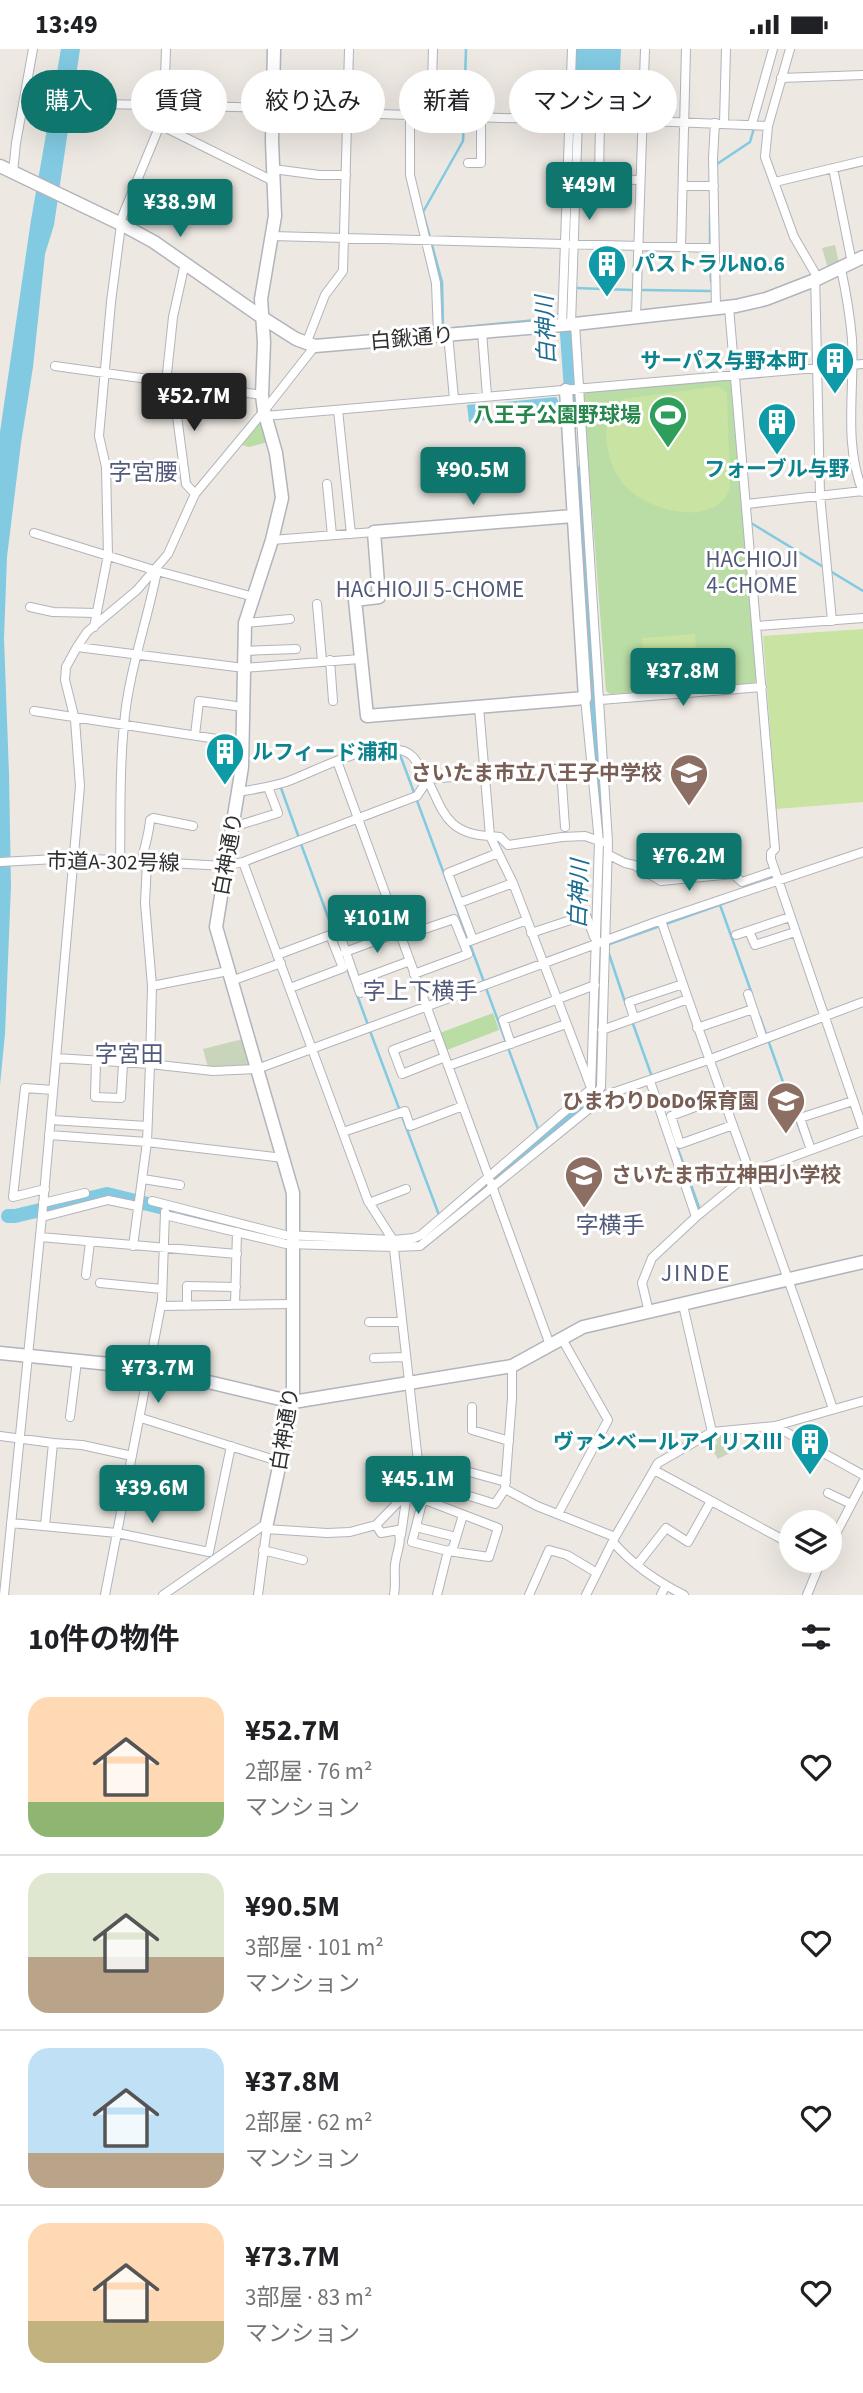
<!DOCTYPE html>
<html lang="ja">
<head>
<meta charset="utf-8">
<style>
  :root { --surface:#fff; --page:#f6f6f6; --text:#202124; --muted:#757577; --line:#e0e0e0; --accent:#0f766e }
  body { margin:0; font-family:"Source Sans 3","Noto Sans JP",sans-serif; background:var(--page); color:var(--text); height:100vh; display:flex; flex-direction:column; font-size:26px; white-space:nowrap }
  * { box-sizing:border-box; margin:0 }
  p { font-size:23px; color:var(--muted) }
  .icon { flex:none; width:38px; height:38px; fill:none; stroke:currentColor; stroke-width:2; stroke-linecap:round; stroke-linejoin:round }
  .map { position:relative; height:1546px; overflow:hidden }
  .sheet { display:flex; flex-direction:column; background:var(--surface); flex:1 }
  .sheet>* { flex:none }
  .guide { position:absolute; left:21px; top:21px; width:822px; height:63px; display:flex; gap:14px }
  .tools { position:absolute; left:779px; top:1461px; display:grid; gap:14px }
  .tools a { display:grid; place-items:center; width:63px; height:63px; border-radius:50%; background:var(--surface); box-shadow:0 7px 28px #0002; font-size:35px }
  .price { position:absolute; translate:-50% -60px; padding:0 16px; border-radius:7px; background:var(--accent); color:#fff; font-size:23px; line-height:46px; filter:drop-shadow(0 2px 4px #0008) }
  .price::after { content:''; position:absolute; left:50%; top:42px; width:21px; height:16px; margin-left:-10px; background:inherit; clip-path:polygon(0 0,100% 0,50% 100%) }
  .price.on { background:#222; color:#fff }
  ul { padding:0; list-style:none }
  li { display:flex; align-items:center; gap:21px; height:175px; padding:0 28px }
  li+li { border-top:2px solid var(--line) }
  li span { display:grid; place-items:center; flex:none; width:196px; height:140px; border-radius:21px; color:#555 }
  li>.icon { margin-inline-start:auto }
  span .icon { width:84px; height:84px; fill:#fffc; stroke-width:1 }
  li b { font-size:30px }
  h2 { display:flex; justify-content:space-between; align-items:center; height:84px; padding:0 28px; font-size:30px }
  .pill { padding:0 24px; border-radius:32px; background:var(--surface); box-shadow:0 7px 28px #0002; font-size:24px; line-height:63px }
  .pill.on { background:var(--accent); color:#fff }
  .status { display:flex; justify-content:space-between; align-items:center; height:49px; padding:0 35px; background:var(--surface); direction:ltr }
  .status svg { height:19px; fill:currentColor }
  .map>svg:first-child { display:block }
</style>
</head>
<body>
<div class="status"><b>13:49</b><svg viewBox="0 0 49 12"><path d="M0 12V9h3v3zM5 12V6h3v6zM10 12V3h3v9zM15 12V0h3v12zM26 1h20v11H26zM47 4h2v5h-2z"/></svg></div>
<div class="map">
<svg width="863" height="1546" viewBox="0 0 863 1546">
  <rect width="100%" height="100%" fill="#ede8e2"/>
  <path fill="#b9dda5" d="M601,46H618V65H600Z
    M733,330L758,630L753,635L610,645L606,642L583,343Z
    M261,372L268,393L249,398L242,396Z
    M493,964L499,981L447,1001L440,984Z"/>
  <path fill="#c8d5bb" d="M835,196L839,214L828,219L822,199Z
    M243,990L251,1016L249,1017L208,1019L203,1000Z
    M725,1384L736,1401L718,1410L711,1398L717,1395L716,1390Z"/>
  <path fill="#c8e3a2" d="M718,337L727,344L730,439C715,482 641,461 621,432C611,418 607,403 606,386C606,371 610,357 624,350Z
    M863,580V753L776,760L763,587Z
    M695,585L698,629L645,633L642,589Z"/>
  <path fill="#82cae2" d="M61,0H80L54,176L45,205L33,318L21,394L7,508L4,589L9,725L11,837L5,985L0,1036V383L31,171Z
    M582,0H621L619,43L597,42L596,62H580Z
    M556,348L558,351L560,366L497,370L495,354Z
    M485,354L486,371L469,373L467,356Z"/>
  <g fill="none" stroke-linecap="round" stroke-linejoin="round">
    <path stroke="#82cae2" stroke-width="2.5" d="M464,64L466,0
      M464,71L463,92L423,163L442,233L443,277L445,280L557,269L558,265
      M717,115L750,93L754,79
      M710,166V194
      M710,202L711,232
      M575,239L632,241
      M643,241L711,242
      M751,474L863,542
      M399,703L484,933
      M281,739L299,789
      M301,795L351,930
      M720,856L752,945
      M601,898L736,850
      M608,902L626,956
      M486,939L538,1080
      M357,946L368,976
      M760,968L801,1084
      M632,972L652,1028
      M370,982L439,1166
      M666,1067L700,1161"/>
    <path stroke="#82cae2" stroke-width="14" d="M571,173L576,0
      M570,194L566,271L572,355
      M456,1161L588,1052L595,1043L604,793L577,424
      M191,1166L281,1190L329,1192
      M8,1167H15L107,1145L168,1160"/>
    <g stroke="#b2b4bc" stroke-width="10">
      <path id="street" d="M790,0L768,77L765,108L794,188L815,224L820,446L832,572
        M781,29L863,26
        M274,53L348,54
        M104,55L273,59
        M347,64L569,71
        M410,67V126L436,234L438,286
        M431,68L433,0
        M576,69L768,77
        M600,70L599,130L640,131
        M715,74L713,109L716,259
        M724,74L726,0
        M752,75L773,0
        M160,76L273,132
        M468,114H481V69
        M833,119L852,214
        M273,120L319,126H346
        M13,123L16,94L33,0
        M775,133L863,112
        M683,137H714
        M272,187L715,199
        M681,198L686,0
        M841,220C846,243 850,266 852,290C855,341 843,394 863,443
        M729,258L775,800L771,804V810L863,1080
        M636,268L645,0
        M571,275L578,69
        M575,275L608,793L601,1038L596,1046
        M562,276L572,0
        M482,283L487,347
        M448,285L454,350
        M306,295L325,246L343,222L349,0
        M55,317L262,346
        M166,334L173,268L185,214
        M170,334L175,352L186,435L195,445
        M338,361L351,485
        M265,367L863,315
        M327,435L332,486
        M747,455L863,442
        M34,484L157,522C147,574 128,624 124,676C119,721 121,767 120,812
        M272,491L374,483
        M157,522L254,548
        M317,555L322,612
        M30,558L53,563L96,564
        M245,574L290,570
        M757,577L863,569
        M94,578L108,506L106,418L99,387L111,253L122,168L160,76L164,57L166,0
        M77,598L244,619L360,610
        M244,602L296,600
        M330,611L333,652
        M600,651L762,638
        M34,662L243,694
        M195,686L199,652L243,658
        M337,712L550,1296
        M561,720L565,778
        M239,743C255,740 270,738 286,733C319,721 369,691 404,702C412,705 415,710 419,717C443,751 438,785 490,787L479,658
        M233,778L278,764L268,738
        M609,806L625,814L634,816L661,832L733,825L742,833L774,822
        M142,812C144,798 149,786 150,771L153,769L193,777
        M0,813L75,809L226,817L243,813L417,747L428,730L593,717
        M243,813L368,1152L393,1191L418,1412L407,1444L376,1476L350,1483L327,1484L266,1480
        M459,854L513,834
        M661,871C716,1035 778,1196 833,1360
        M338,880L360,944
        M749,882L755,896L795,883
        M531,884L586,866L594,888
        M736,886L790,868
        M401,888L454,870L468,905L414,925
        M473,891L448,824L498,804
        M470,892L527,871
        M345,903L399,883
        M277,906L330,886L343,919L290,939
        M231,932L281,914
        M356,932L410,912
        M152,937L228,922
        M748,945L763,990
        M634,969L629,953L683,935
        M697,979L753,960
        M602,981L688,950
        M436,985L393,1001L402,1025L445,1008
        M511,995L503,971L595,936
        M56,1009L150,1015L213,1022L257,1020L661,871L863,803
        M96,1012L95,1048L121,1049L123,1014
        M448,1017L566,975
        M650,1032L696,1168
        M590,1036L513,834L490,787L500,788L508,796L562,788L585,787L602,793
        M722,1048L671,1067L680,1095L733,1076
        M51,1071L147,1077
        M343,1083L405,1062L410,1077L463,1057
        M49,1086L147,1093L283,1109
        M811,1101L800,1069L853,1052
        M143,1130L180,1136
        M45,1140L13,1148L25,1039L53,1041
        M152,1152L285,1186L393,1191L414,1189L421,1186L591,1040L599,793L585,649
        M43,1154L85,1144
        M369,1154L406,1140
        M165,1166L286,1195L394,1198L420,1197L606,1046L708,1011L863,953
        M42,1168L108,1151L137,1157
        M40,1188L237,1205
        M133,1197L147,1093L150,1015L152,937L145,854L147,813
        M86,1226L90,1193
        M100,1234L162,1240
        M235,1256L237,1183
        M683,1256L712,1383
        M161,1257L294,1255
        M187,1257V1237L236,1238
        M649,1263L642,1234L652,1209L696,1168L751,1123L863,1082
        M369,1273H402
        M374,1309L406,1308
        M512,1317V1349L505,1440L537,1457L615,1488
        M472,1358V1381L509,1392
        M70,1368L77,1312
        M141,1369L281,1413
        M775,1377L863,1426
        M0,1387L53,1394L45,1477
        M53,1394L82,1396L132,1407
        M418,1412H429L506,1433
        M654,1421L791,1495
        M412,1429L495,1455L505,1440
        M828,1444L851,1455
        M558,1465L608,1371L562,1290
        M11,1474L117,1484L209,1503L231,1397
        M376,1476L381,1484L398,1481C403,1492 396,1504 395,1516C394,1526 396,1535 394,1546
        M416,1478L456,1488
        M401,1486L407,1444L498,1479L489,1508L448,1502L412,1493L423,1450
        M613,1493C632,1515 658,1533 684,1546
        M830,1496L863,1433
        M263,1501L303,1511
        M637,1516L666,1479L688,1493L711,1452
        M4,1546L43,1157L80,737L75,671L65,631L66,618L77,598L87,583L137,541L168,505L195,445L264,362L315,297
        M105,1546L162,1251L165,1163
        M163,1546L267,1474
        M258,1546L267,1477
        M437,1546L448,1502L453,1499L463,1466
        M529,1546L549,1501L567,1506L597,1524
        M586,1546L615,1488L658,1414L712,1383L775,1377L863,1352
        M661,1546L666,1536
        M807,1546L821,1512"/>
    </g>
    <g stroke="#b2b4bc" stroke-width="15">
      <path id="secondary" d="M0,117L121,175L154,193L263,269L296,290L315,297L575,275L736,257L766,250L815,231L863,208
        M566,341L585,649L367,667L355,551L379,548L374,483L573,467
        M0,1304L149,1319L293,1353L512,1317L583,1278L863,1213
        M267,1474L293,1353V1144L216,878L242,718L245,574L272,491L282,449L276,404L264,362L262,346L264,293L261,250L275,167L272,92L274,0"/>
    </g>
    <use href="#street" stroke="#fff" stroke-width="8"/>
    <use href="#secondary" stroke="#fff" stroke-width="12"/>
  </g>
  <defs>
    <g id="building-pin" transform="scale(2.0125)"><path d="M0 17L-7.5 6A9.5 9.5 0 1 1 7.5 6Z" fill="#0f9aa8" stroke="#fff"/><path d="M-4-6H4V6H1V3H-1V6H-4ZM-2.5-4.3h1.7v1.8h-1.7ZM.8-4.3h1.7v1.8H.8ZM-2.5-1h1.7V.8h-1.7ZM.8-1h1.7V.8H.8Z" fill="#fff"/></g>
    <g id="stadium-pin" transform="scale(2.0125)"><path d="M0 17L-7.5 6A9.5 9.5 0 1 1 7.5 6Z" fill="#2e9e5b" stroke="#fff"/><path d="M0-5a6.5 5 0 1 0 0 10a6.5 5 0 1 0 0-10ZM-3.5-1.8h7v3.6h-7Z" fill="#fff"/></g>
    <g id="school-pin" transform="scale(2.0125)"><path d="M0 17L-7.5 6A9.5 9.5 0 1 1 7.5 6Z" fill="#8d6e63" stroke="#fff"/><path d="M0-5L7-2L0 1L-7-2ZM-4 1L0 2.5L4 1V4Q0 6-4 4Z" fill="#fff"/></g>
  </defs>
  <g fill-rule="evenodd">
    <use href="#building-pin" x="607" y="215"/>
    <use href="#building-pin" x="835" y="312"/>
    <use href="#stadium-pin" x="668" y="366"/>
    <use href="#building-pin" x="777" y="373"/>
    <use href="#building-pin" x="225" y="703"/>
    <use href="#school-pin" x="689" y="724"/>
    <use href="#school-pin" x="786" y="1052"/>
    <use href="#school-pin" x="584" y="1126"/>
    <use href="#building-pin" x="810" y="1393"/>
  </g>
  <g text-anchor="middle" dominant-baseline="central" stroke-width="6" stroke-linejoin="round" paint-order="stroke">
    <g font-size="21" font-weight="bold" fill="#0d838f" stroke="#fff" text-anchor="start">
      <text x="634" y="215">パストラルNO.6</text>
      <text x="808" y="312" text-anchor="end">サーパス与野本町</text>
      <text x="777" y="420" text-anchor="middle">フォーブル与野</text>
      <text x="252" y="703">ルフィード浦和</text>
      <text x="783" y="1393" text-anchor="end">ヴァンベールアイリスⅢ</text>
    </g>
    <g font-size="21" fill="#2e2e2e" stroke="#fff">
      <text transform="translate(412 289) rotate(-5)">白鍬通り</text>
      <text transform="translate(228 805) rotate(-80)">白神通り</text>
      <text transform="translate(113 813) rotate(1)">市道A-302号線</text>
      <text transform="translate(285 1380) rotate(-81)">白神通り</text>
    </g>
    <g font-size="21" font-weight="bold" fill="#27864d" stroke="#fff" text-anchor="end">
      <text x="641" y="366">八王子公園野球場</text>
    </g>
    <g font-size="21" font-weight="bold" fill="#785e54" stroke="#fff" text-anchor="end">
      <text x="662" y="724">さいたま市立八王子中学校</text>
      <text x="759" y="1052">ひまわりDoDo保育園</text>
      <text x="611" y="1126" text-anchor="start">さいたま市立神田小学校</text>
    </g>
    <g font-size="23" font-style="italic" fill="#1d6c92" stroke="#fff">
      <text transform="translate(546 281) rotate(-92)">白神川</text>
      <text transform="translate(579 845) rotate(-88)">白神川</text>
    </g>
    <g font-size="23" fill="#525a7a" stroke="#fff">
      <text x="143" y="423">字宮腰</text>
      <text x="752" y="510">HACHIOJI<tspan x="752" dy="26">4-CHOME</tspan></text>
      <text x="430" y="540">HACHIOJI 5-CHOME</text>
      <text x="420" y="942">字上下横手</text>
      <text x="129" y="1005">字宮田</text>
      <text x="610" y="1176">字横手</text>
    </g>
    <g font-size="24" letter-spacing="2" fill="#525a7a" stroke="#fff">
      <text x="696" y="1224">JINDE</text>
    </g>
  </g>
</svg>
<div class="tools">
<a><svg class="icon" aria-label="layers" viewBox="0 0 24 24"><path d="M12 4l9 5-9 5-9-5zM3 14l9 5 9-5"/></svg></a>
</div>
<b class="price" style="left:589px;top:173px">¥49M</b>
<b class="price" style="left:180px;top:190px">¥38.9M</b>
<b class="price on" style="left:194px;top:384px">¥52.7M</b>
<b class="price" style="left:473px;top:458px">¥90.5M</b>
<b class="price" style="left:683px;top:659px">¥37.8M</b>
<b class="price" style="left:689px;top:844px">¥76.2M</b>
<b class="price" style="left:377px;top:906px">¥101M</b>
<b class="price" style="left:158px;top:1356px">¥73.7M</b>
<b class="price" style="left:418px;top:1467px">¥45.1M</b>
<b class="price" style="left:152px;top:1476px">¥39.6M</b>
<div class="guide">
<a class="pill on">購入</a>
<a class="pill">賃貸</a>
<a class="pill">絞り込み</a>
<a class="pill">新着</a>
<a class="pill">マンション</a>
</div>
</div>
<section class="sheet">
<h2>10件の物件<svg class="icon" aria-label="filters" viewBox="0 0 24 24"><path d="M4 7h16M4 17h16"/><circle cx="9" cy="7" r="2"/><circle cx="15" cy="17" r="2"/></svg></h2>
<ul>
<li><span style="background:linear-gradient(#ffd9b3 75%,#8fb573 0)"><svg class="icon" aria-label="home" viewBox="0 0 24 24"><path d="M3 11l9-7 9 7M6 9v11h12V9"/></svg></span><div><b>¥52.7M</b><p>2部屋 · 76 m²</p><p>マンション</p></div><svg class="icon" aria-label="heart" viewBox="0 0 24 24"><path d="M12 20l-8-8c-3-5 5-10 8-4 3-6 11-1 8 4z"/></svg></li>
<li><span style="background:linear-gradient(#dfe7d0 60%,#b9a48a 0)"><svg class="icon" aria-label="home" viewBox="0 0 24 24"><path d="M3 11l9-7 9 7M6 9v11h12V9"/></svg></span><div><b>¥90.5M</b><p>3部屋 · 101 m²</p><p>マンション</p></div><svg class="icon" aria-label="heart" viewBox="0 0 24 24"><path d="M12 20l-8-8c-3-5 5-10 8-4 3-6 11-1 8 4z"/></svg></li>
<li><span style="background:linear-gradient(#bfe0f5 75%,#b9a48a 0)"><svg class="icon" aria-label="home" viewBox="0 0 24 24"><path d="M3 11l9-7 9 7M6 9v11h12V9"/></svg></span><div><b>¥37.8M</b><p>2部屋 · 62 m²</p><p>マンション</p></div><svg class="icon" aria-label="heart" viewBox="0 0 24 24"><path d="M12 20l-8-8c-3-5 5-10 8-4 3-6 11-1 8 4z"/></svg></li>
<li><span style="background:linear-gradient(#ffd9b3 70%,#c2b280 0)"><svg class="icon" aria-label="home" viewBox="0 0 24 24"><path d="M3 11l9-7 9 7M6 9v11h12V9"/></svg></span><div><b>¥73.7M</b><p>3部屋 · 83 m²</p><p>マンション</p></div><svg class="icon" aria-label="heart" viewBox="0 0 24 24"><path d="M12 20l-8-8c-3-5 5-10 8-4 3-6 11-1 8 4z"/></svg></li>
</ul>
</section>
</body>
</html>
